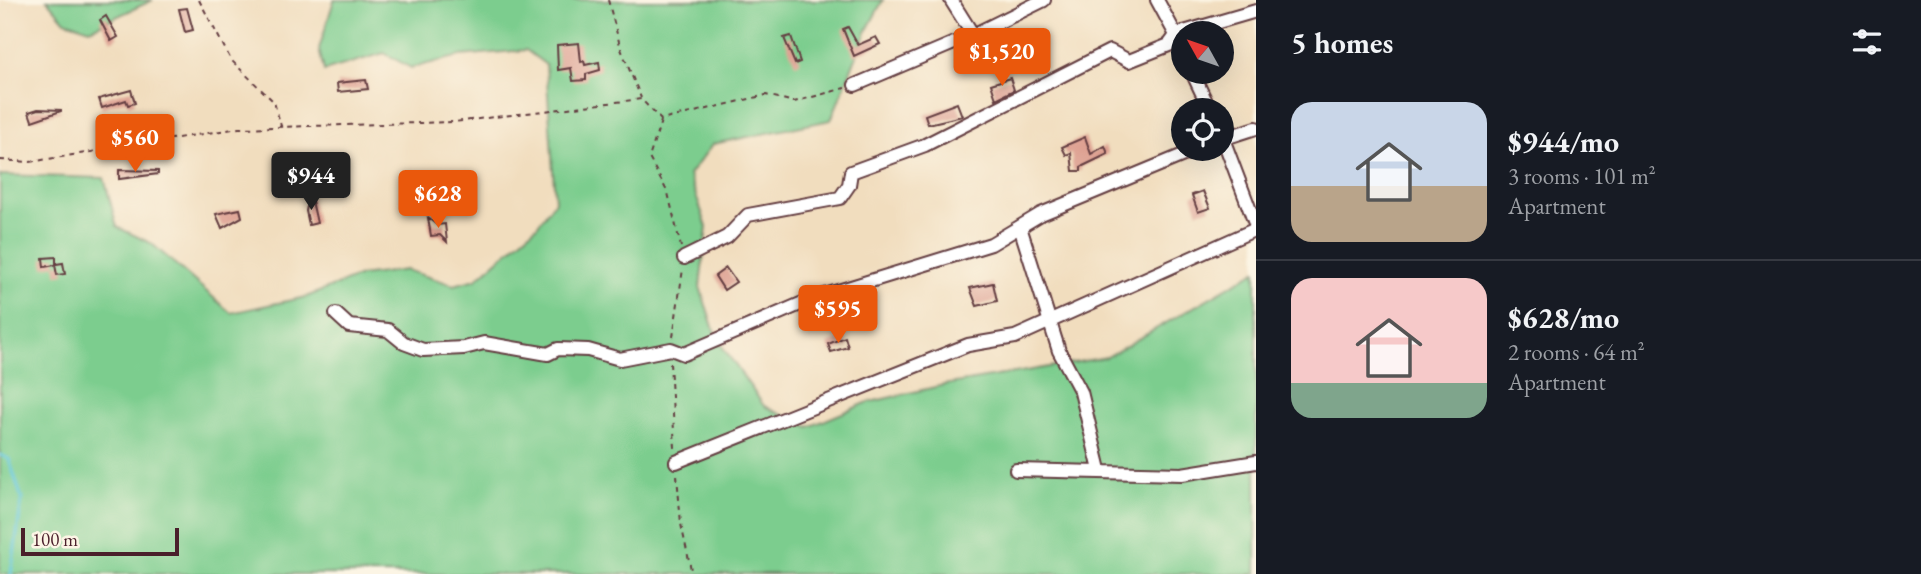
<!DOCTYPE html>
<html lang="en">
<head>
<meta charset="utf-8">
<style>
  :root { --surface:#171b24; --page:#242831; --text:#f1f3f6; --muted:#9ea1a6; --line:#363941; --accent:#ea580c }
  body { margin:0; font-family:"EB Garamond",serif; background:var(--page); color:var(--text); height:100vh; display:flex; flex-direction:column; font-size:26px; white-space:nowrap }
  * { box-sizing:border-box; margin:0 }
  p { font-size:23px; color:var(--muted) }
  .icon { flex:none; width:38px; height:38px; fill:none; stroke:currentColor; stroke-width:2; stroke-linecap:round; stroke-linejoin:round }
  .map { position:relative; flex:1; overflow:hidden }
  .details { display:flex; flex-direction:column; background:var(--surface); width:665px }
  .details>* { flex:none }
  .needle { width:46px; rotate:310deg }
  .tools { position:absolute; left:1171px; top:21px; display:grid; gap:14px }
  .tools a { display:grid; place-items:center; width:63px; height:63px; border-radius:50%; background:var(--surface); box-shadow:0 7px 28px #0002; font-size:35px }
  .scale { position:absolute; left:21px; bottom:18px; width:158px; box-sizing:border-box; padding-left:7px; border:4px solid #4a1f2b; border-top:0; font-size:19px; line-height:24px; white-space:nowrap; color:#4a1f2b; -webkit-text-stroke:5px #fcf5e5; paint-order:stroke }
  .price { position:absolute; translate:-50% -60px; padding:0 16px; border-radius:7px; background:var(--accent); color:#fff; font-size:23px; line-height:46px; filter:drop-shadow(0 2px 4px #0008) }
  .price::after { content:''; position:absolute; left:50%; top:42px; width:21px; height:16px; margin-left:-10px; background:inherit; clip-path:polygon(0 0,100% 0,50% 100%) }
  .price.active { background:#222; color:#fff }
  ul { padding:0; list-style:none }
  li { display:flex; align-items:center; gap:21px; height:175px; padding:0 35px }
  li+li { border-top:2px solid var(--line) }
  li span { display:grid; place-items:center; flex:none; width:196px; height:140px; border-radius:21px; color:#555 }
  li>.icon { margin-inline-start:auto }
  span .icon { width:84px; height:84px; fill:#fffc; stroke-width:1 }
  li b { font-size:30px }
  h2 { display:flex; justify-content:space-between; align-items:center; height:84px; padding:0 35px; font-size:30px }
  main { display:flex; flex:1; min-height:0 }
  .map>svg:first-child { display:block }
</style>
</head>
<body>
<main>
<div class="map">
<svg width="1256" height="574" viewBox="0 0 1256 574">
  <rect width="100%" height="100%" fill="#fcf5e5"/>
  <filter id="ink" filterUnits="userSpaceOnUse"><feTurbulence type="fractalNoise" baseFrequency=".0143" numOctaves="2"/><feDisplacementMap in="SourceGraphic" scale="14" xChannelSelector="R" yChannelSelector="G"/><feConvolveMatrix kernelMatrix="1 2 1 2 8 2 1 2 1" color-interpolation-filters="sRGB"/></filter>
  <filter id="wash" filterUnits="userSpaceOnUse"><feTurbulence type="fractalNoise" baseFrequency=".00686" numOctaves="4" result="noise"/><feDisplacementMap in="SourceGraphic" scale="28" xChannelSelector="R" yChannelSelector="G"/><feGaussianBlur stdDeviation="1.57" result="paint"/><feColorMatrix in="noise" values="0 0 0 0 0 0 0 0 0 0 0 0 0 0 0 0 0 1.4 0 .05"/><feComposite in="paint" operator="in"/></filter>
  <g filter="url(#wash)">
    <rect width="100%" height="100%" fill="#f1ddbe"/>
    <path fill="#7bcd8e" stroke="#62765c" stroke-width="2" d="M47,0H153L90,29L65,21Z
      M334,0H883L867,30L831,120L713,144L689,175L707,227L700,287L717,339L764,406L809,427L866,403L944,385L1107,357L1256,271V574H0V175L104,178L117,227L151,243L231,313L306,297L360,276L406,270L454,285L476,279L537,226L555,201L546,65L526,50L460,56L411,68L384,53L324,71L319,49Z"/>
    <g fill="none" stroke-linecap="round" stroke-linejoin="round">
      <path stroke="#5cc6d7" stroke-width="3.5" d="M0,455L9,459L22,499L11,574"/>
    </g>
    <g id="blocks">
      <path fill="#dd9f90" d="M187,8L193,30L185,32L179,9Z
        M106,16L118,37L111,41L100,20Z
        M848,27L858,45L876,37L880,44L854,56L843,29Z
        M791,36L800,62L795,64L784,38Z
        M579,43L581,62L584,61L585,65L599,62L600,70L586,74V80L573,81L571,68L558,70L557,45Z
        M1010,78L1014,90L996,99L991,84Z
        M366,80L368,89L338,92L337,83Z
        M131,90L135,103L128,105L126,100L102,108L99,99Z
        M957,103L962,116L928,124L925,115Z
        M38,109L61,110V111L32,121L29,112Z
        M1085,137L1091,154L1105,146L1108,154L1081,167V171H1073L1071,153L1066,155L1062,147Z
        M119,170L158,171V174L119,179Z
        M1203,191L1210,208L1198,212L1192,195Z
        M310,192L317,223L309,225L306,211Z
        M240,209L242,217L222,228L216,214Z
        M428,218L437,225L445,224L447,242L440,235L431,236Z
        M56,257V264L63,263L65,274L57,275L55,265L44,267L43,258Z
        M726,268L736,282L724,290L715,276Z
        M993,283L997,301L977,306L970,288Z
        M845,337L848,347L831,352L828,344Z"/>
    </g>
  </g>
  <g filter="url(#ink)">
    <use href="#blocks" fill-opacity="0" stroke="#633c41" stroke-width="2"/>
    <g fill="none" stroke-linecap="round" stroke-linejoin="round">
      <g stroke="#633c41" stroke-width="16">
        <path id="minor" d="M951,0L973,35
          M1157,0L1183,48
          M1192,72L1210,110
          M855,85L973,35L1044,0
          M1222,136L1256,226
          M1222,139L1256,128
          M1020,227L1059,351L1081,392L1100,470
          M684,258L727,237L748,215L840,198L849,185L851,172L925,145L1110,51L1129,61L1169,45L1177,34L1256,11
          M336,314L349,326L388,330L404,343L423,350L464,348L484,343L548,354L558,349L588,350L620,359L671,349L684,354L812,299L991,244L1041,214L1198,149
          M676,462L968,345L1015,337L1256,229
          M1016,470L1182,474L1256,462"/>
      </g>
      <path stroke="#633c41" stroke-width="2" stroke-dasharray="5 5" stroke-linecap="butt" d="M199,0L231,60L274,102L281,126
        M608,0L621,49L641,98
        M661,121L649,158L668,193L681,247
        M0,160L30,162L239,128L454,122L641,99L661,120L766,95L794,102L845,88
        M673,337L683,269
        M670,363L675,448
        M677,475L681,524L692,574"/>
      <use href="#minor" stroke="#fff" stroke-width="12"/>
    </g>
  </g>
</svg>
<div class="tools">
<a><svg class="needle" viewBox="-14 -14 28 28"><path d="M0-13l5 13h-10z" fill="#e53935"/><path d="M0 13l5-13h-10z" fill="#9ea1a6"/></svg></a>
<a><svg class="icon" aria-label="locate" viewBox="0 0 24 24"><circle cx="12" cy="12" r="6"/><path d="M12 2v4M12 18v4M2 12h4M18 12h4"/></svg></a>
</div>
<div class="scale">100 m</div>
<b class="price" style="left:1002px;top:88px">$1,520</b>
<b class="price" style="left:135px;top:174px">$560</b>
<b class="price active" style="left:311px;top:212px">$944</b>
<b class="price" style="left:438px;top:230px">$628</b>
<b class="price" style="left:838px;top:345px">$595</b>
</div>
<section class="details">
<h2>5 homes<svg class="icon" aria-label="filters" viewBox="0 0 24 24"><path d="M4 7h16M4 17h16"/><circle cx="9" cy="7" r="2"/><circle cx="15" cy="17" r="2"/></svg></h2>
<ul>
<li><span style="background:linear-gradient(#c9d6e8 60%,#b9a48a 0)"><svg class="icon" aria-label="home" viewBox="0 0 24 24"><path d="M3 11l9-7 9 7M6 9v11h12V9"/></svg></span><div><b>$944/mo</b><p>3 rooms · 101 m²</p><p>Apartment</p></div></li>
<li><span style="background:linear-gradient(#f6c9c9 75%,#7fa58c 0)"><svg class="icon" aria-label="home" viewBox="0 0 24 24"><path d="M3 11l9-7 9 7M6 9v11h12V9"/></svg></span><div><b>$628/mo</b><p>2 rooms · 64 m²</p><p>Apartment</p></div></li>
</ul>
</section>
</main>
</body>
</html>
